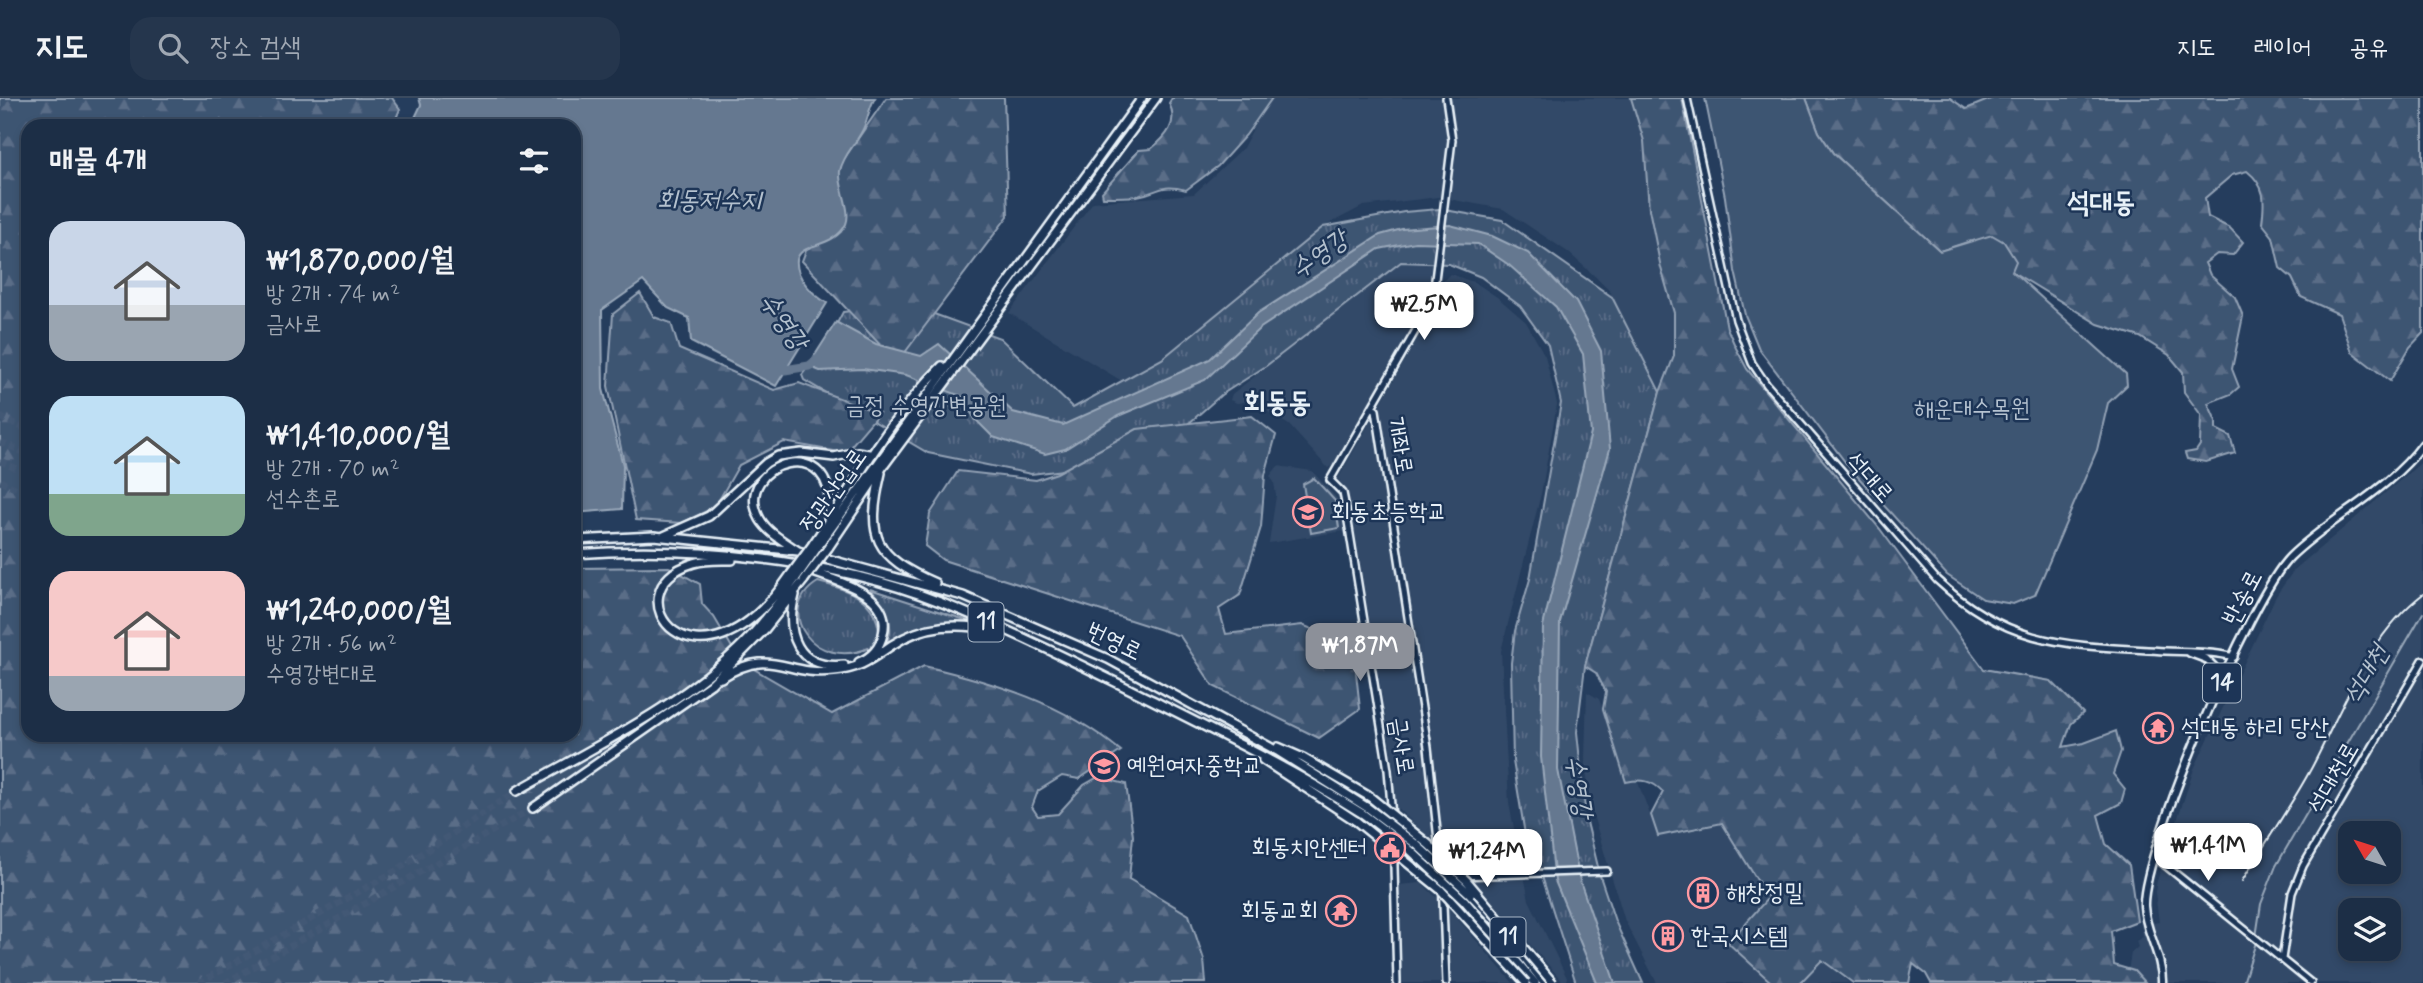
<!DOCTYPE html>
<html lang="ko">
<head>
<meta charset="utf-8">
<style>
  :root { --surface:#1c2e46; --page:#25364d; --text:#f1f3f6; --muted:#a0a8b3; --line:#3a4a5f; --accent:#8c9099 }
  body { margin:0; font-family:Mynerve,"Poor Story",sans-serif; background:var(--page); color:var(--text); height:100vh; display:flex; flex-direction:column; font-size:26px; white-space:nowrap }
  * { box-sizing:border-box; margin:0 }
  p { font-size:23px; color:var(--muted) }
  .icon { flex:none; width:38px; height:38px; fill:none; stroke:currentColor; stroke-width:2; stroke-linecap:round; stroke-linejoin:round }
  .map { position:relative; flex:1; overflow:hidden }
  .side { position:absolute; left:21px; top:21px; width:560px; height:623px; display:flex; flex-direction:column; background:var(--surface); border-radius:21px; box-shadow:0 4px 10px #0003,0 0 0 2px var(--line) }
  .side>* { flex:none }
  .needle { width:46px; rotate:309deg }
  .fabs { position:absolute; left:2338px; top:723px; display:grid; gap:14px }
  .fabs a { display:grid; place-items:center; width:63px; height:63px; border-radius:14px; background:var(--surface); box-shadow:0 4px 10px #0003,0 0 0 2px var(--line); font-size:35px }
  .price { position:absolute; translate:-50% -60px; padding:0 16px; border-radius:14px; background:#fff; color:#222; font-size:23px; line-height:46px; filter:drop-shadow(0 2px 4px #0008) }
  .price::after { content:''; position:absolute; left:50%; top:42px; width:21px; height:16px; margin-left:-10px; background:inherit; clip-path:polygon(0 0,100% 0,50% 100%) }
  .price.current { background:var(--accent); color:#fff }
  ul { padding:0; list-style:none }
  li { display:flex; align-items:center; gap:21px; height:175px; padding:0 28px }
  li span { display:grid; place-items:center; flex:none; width:196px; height:140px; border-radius:21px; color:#555 }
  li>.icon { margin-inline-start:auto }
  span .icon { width:84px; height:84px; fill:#fffc; stroke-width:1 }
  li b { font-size:30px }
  h2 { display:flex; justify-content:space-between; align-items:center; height:84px; padding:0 28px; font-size:30px }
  header { display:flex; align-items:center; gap:42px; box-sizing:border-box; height:98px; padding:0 35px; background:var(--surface); border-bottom:2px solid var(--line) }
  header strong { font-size:33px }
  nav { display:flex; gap:38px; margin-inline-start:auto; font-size:24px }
  .search { width:490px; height:63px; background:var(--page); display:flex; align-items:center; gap:18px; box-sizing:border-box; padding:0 24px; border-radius:21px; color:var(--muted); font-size:26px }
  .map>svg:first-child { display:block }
</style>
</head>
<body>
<header>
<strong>지도</strong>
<div class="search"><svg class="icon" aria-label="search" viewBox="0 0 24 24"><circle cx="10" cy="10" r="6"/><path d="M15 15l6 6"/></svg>장소 검색</div>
<nav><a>지도</a><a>레이어</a><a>공유</a></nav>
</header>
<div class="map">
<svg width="2423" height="885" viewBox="0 0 2423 885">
  <defs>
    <pattern id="grass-tufts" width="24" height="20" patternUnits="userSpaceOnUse" patternTransform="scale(1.75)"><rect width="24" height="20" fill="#3e5472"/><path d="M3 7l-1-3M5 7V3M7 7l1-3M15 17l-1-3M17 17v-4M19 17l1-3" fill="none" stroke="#5a6d87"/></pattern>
    <pattern id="forest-firs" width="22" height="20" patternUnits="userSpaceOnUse" patternTransform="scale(1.75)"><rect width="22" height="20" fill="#3e5472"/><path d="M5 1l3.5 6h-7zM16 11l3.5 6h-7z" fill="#5a6d87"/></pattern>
  </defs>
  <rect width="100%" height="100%" fill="#253d5d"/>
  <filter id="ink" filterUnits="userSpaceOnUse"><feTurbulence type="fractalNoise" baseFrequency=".0143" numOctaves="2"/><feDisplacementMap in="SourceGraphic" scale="14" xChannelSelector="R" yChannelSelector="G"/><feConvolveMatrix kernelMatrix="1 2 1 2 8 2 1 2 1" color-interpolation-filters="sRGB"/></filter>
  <g filter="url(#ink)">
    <path fill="#334a68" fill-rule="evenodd" d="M1269,0H1631L1644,43L1650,111L1661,170L1674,215V258L1660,294L1608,190L1568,154L1503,111L1438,99L1363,108L1323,129L1162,261L1122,283L1009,215L1093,104L1194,96L1243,50Z
      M1401,164L1434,167L1437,173L1426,207L1410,236L1334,366L1328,370L1289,327L1251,303L1237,305L1230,302L1232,296Z
      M1450,176L1476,185L1497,199L1526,224L1545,258L1557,306L1541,396L1501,553L1509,706L1529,802L1567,880L1564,885L1463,770L1396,709L1394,671L1356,441L1346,391L1338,381L1434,211L1443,183Z
      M2423,363V885H2126L2131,855L2138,849L2136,843L2143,839L2141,827L2159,824L2155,794L2157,783L2194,671L2276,498L2294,472ZM2350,735H2389V774H2350ZM2350,812H2389V850H2350Z
      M1278,368L1312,373L1339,403L1344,433L1269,445L1276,398L1274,384L1270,378Z
      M1587,594L1599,601L1626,683L1637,682L1658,738L1722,725L1768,800L1728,845L1772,885H1657L1625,823L1590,707L1585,661Z
      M1421,785L1448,810L1513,885H1401L1399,787Z
      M1822,862L1849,885H1800Z"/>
    <path fill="url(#grass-tufts)" stroke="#93a2b5" stroke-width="2" d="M1439,111L1502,122L1612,199L1660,294L1585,568L1577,634L1586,720L1601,781L1615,823L1643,885H1576L1538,766L1529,761L1513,663L1511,565L1515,533L1530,481L1561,305L1548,247L1520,208L1481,179L1449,166L1401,164L1266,268L1221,297L1147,362L1031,376L928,355L804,282L802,277L826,246L843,214L894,208L934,216L1000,240L1073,310L1162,261L1323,129L1404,114Z
      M818,484C847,491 876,500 879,534L871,549C814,575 772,512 818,484Z
      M870,491L975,525C941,521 909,527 884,549C898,528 886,508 870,491Z"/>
    <path fill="url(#forest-firs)" stroke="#93a2b5" stroke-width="2" d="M0,0H392L400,11L393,28H28V637H574V470L669,469L700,486L702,506L714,519L740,563L832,616L924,568C997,585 1063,605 1121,653L1079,681L1062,678L1038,693L1032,709L1038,718L1058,716L1084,687L1098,679L1126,686L1133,738L1129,781L1189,817L1204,862L1206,885H0Z
      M886,0H1004L1008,118L897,265L802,163L837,71Z
      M1172,0H1272L1246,37L1218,68L1186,92C1158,85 1159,95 1137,98C1126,99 1115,99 1103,99L1102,94L1139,52L1151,51C1166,39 1179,25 1169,5Z
      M1631,0H1682L1727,230L1736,250L1747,271L1880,431L1984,571L2051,583L2083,615L2071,626L2063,649L2084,645L2116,633L2121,653L2113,676L2125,691L2121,705L2098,717L2106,746L2129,767L2137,823L2111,833L2114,867L2134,873L2145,885H1931L1926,876L1913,866L1909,885H1853L1822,862L1800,885H1772L1728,845L1768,800L1722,725L1658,738L1651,717L1663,694C1652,682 1642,681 1626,684L1603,611L1606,594L1596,575L1585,568L1660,294L1674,258V215L1661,170L1649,111L1644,43Z
      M1806,0H1950L1966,11L1993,0H2423V235L2410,249L2390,283L2352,254L2339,216L2301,199L2292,180L2280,170L2273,139L2262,125C2265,103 2266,88 2247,73L2232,77L2205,100L2208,119L2230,130L2243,144L2233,157L2217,156L2205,165L2210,177L2235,199L2243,218L2232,271L2239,289L2231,296L2208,305L2216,323V331L2230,338L2235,355L2206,364L2187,361L2185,355L2196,353L2200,347L2201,317L2184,294L2183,274L2169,257L2140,239L2098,226L2011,173L1970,143L1940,153L1833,55L1819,34Z
      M640,195L654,219L671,225L679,251L774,292L799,285L879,315L845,355L784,344L739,367L715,409L682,425L636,422L608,288L613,216Z
      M1252,318L1276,337L1265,377L1261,429L1240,497L1219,511L1226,536L1302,527L1353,547L1360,611L1319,640L1213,588L1180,538L943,462L925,448L930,416L958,373L1036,382L1057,375L1137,331Z"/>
    <path fill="#3e5472" stroke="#93a2b5" stroke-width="2" d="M1705,0H1806L1819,34L1833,55L1940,153L1992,137L2004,144L2016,163L2012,173L2126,276L2127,287L2108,305L2097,352L2035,497L2013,506L1983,501L1947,477L1849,369L1759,251L1745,217L1735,173L1725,99Z
      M1314,380L1335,403L1339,430L1311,435L1303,386Z"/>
    <path fill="#657890" stroke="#99a8ba" stroke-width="2" d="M419,0H875C868,11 868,24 861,35C854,48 843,58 840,73C838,89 852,112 846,126C834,151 800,144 797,162C795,179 813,197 827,205L776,288L691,244L689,220L668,210L643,183L602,212L603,291L623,367L622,411L574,415V28H411L421,7Z
      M1450,127L1492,138L1528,155L1576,204L1601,253L1610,351L1560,524L1558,672L1580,783L1615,885H1597L1555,783L1541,659L1543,528L1591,335L1583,256L1556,209L1509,167L1478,146L1415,144L1379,151L1259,231L1205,282L1118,318L1065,351L1045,356L993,339L975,321L961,298L906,277L863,271L820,273L808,268L836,224L876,246L921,258L939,246L1013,314L1063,327L1210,261L1258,215L1380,137L1402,131Z"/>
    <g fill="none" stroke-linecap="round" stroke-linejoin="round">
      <path stroke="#99a8ba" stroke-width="2" d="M2256,839L2261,806L2276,768L2423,515
        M2243,885L2256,844"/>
      <path stroke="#657890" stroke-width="9" d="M780,263L785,272L809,268L818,261"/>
      <path stroke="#425874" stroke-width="7" stroke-dasharray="7 3.5" stroke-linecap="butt" d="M0,319L28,332
        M0,344L28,356
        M0,363L28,376
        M0,383L28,396
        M199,885L397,772L517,693
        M225,885L533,710"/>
      <g stroke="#e8f1f8" stroke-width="10">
        <path id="secondary" d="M1687,0L1736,222L1752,265L1767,287L1937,482C2010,550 2071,547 2165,553C2187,554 2212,553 2234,559
          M1372,309L1376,312L1428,649L1441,770
          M2155,759L2311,885
          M1442,780L1446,885
          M1449,792L1458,778L1607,773
          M2282,861L2292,795L2303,768L2423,562
          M1397,885L1393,730L1388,672L1345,405L1343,395L1330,382L1416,232L1434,190L1452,42L1446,0"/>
      </g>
      <g stroke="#e8f1f8" stroke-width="11">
        <path id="primary" d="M2190,555L2206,561L2214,569L2215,594
          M2162,885C2163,858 2145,834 2144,808C2142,754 2251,498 2290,459C2331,419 2389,393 2423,346"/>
      </g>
      <g stroke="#e8f1f8" stroke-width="12">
        <path id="highway" d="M881,375C866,440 874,458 935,485
          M664,438L709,418L766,365L778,358L801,355L834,359L857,354L869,356
          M574,442L654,438L798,453L963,498L1108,561L1279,654L1368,710
          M813,446C855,386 889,320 942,268
          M819,447L1142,0
          M828,450L882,370L1156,0
          M798,453C785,444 768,435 760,421C729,365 843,329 828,422
          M574,456C689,447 832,461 940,504C1013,533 1083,568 1152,602C1224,638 1295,673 1363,716
          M732,462C720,462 706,461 694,465C606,491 696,616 791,476
          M813,474C841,485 893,496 883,536C880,549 872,559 859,564
          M795,497C785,535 797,572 844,567
          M721,580C772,547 785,579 834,573C862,570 871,561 892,547C925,525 958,525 996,532
          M1278,649L1303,660L1370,699
          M1263,662L1356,723
          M517,693C595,648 682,608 746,543C765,524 780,502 796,480
          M533,710L711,586L765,531L804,482
          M1470,796L1496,823L1544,885
          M1464,802L1535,885"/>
      </g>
      <use href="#secondary" stroke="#1d3557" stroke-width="5"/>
      <use href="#primary" stroke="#1d3557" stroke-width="6"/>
      <use href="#highway" stroke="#1d3557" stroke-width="7"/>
      <path stroke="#e8f1f8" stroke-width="2" d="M2242,783C2265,745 2291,708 2312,669C2344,609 2367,539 2423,496"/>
      <g stroke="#e8f1f8" stroke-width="12" stroke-linecap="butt">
        <path id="highway-bridge" d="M791,476L813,446
          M796,480L819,447
          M804,482L828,450
          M1370,699L1428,746L1467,783L1553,885
          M1368,710L1417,747L1470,796
          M1363,716L1408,750L1464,802
          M1356,723L1440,791L1526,885"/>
      </g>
      <use href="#highway-bridge" stroke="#1d3557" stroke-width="7"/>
    </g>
  </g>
  <defs>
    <g id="school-ring" transform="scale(1.575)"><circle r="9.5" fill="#1d3557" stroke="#ff9aa2" stroke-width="1.5"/><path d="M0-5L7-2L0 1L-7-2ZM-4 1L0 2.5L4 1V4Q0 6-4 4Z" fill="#ff9aa2"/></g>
    <g id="temple-ring" transform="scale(1.575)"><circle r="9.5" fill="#1d3557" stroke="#ff9aa2" stroke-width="1.5"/><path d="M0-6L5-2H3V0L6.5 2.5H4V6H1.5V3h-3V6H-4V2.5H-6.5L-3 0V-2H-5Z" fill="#ff9aa2"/></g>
    <g id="civic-ring" transform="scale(1.575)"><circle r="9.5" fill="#1d3557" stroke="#ff9aa2" stroke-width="1.5"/><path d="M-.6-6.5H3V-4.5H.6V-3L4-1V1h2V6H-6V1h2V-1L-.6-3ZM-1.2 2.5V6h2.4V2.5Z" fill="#ff9aa2"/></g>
    <g id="building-ring" transform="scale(1.575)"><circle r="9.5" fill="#1d3557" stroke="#ff9aa2" stroke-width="1.5"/><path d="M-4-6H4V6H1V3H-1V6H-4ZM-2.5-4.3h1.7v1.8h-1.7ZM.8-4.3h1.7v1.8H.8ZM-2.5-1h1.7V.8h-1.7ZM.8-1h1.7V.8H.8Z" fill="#ff9aa2"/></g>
  </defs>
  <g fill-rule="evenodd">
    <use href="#school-ring" x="1308" y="414"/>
    <use href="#temple-ring" x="2158" y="630"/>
    <use href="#school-ring" x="1104" y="668"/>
    <use href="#civic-ring" x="1390" y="750"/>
    <use href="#building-ring" x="1703" y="795"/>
    <use href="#temple-ring" x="1341" y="813"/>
    <use href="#building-ring" x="1668" y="838"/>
  </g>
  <g text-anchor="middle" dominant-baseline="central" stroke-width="5" stroke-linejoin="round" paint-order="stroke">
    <g fill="#1d3557" stroke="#abb9c8" stroke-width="2">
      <rect x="968.5" y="504.5" width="35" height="39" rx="5"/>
      <rect x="2203" y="565.5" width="38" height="39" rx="5"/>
      <rect x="1490.5" y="819.5" width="35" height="39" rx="5"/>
    </g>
    <g font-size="23" font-weight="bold" fill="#e8f1f8">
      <text x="986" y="524">11</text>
      <text x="2222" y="585">14</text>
      <text x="1508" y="839">11</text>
    </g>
    <g font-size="24" fill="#b5c2d0" stroke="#1d3557">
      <text x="926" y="308">금정 수영강변공원</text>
      <text x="1972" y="311">해운대수목원</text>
    </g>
    <g font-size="24" fill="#e8f1f8" stroke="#1d3557">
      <text transform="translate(1399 348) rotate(80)">개좌로</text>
      <text transform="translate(1869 380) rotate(49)">석대로</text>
      <text transform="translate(834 393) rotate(-55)">정관산업로</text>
      <text transform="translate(2243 500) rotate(-62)">반송로</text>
      <text transform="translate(1114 544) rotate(26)">번영로</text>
      <text transform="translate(1401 648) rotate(81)">금사로</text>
      <text transform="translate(2334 680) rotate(-60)">석대천로</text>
    </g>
    <g font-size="24" fill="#e8f1f8" stroke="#1d3557" text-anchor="start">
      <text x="1331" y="414">회동초등학교</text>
      <text x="2181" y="630">석대동 하리 당산</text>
      <text x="1127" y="668">예원여자중학교</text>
      <text x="1367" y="750" text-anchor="end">회동치안센터</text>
      <text x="1726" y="795">해창정밀</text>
      <text x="1318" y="813" text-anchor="end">회동교회</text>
      <text x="1691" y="838">한국시스템</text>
    </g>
    <g font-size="26" font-style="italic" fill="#b4c1ce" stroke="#1d3557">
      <text x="709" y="103">회동저수지</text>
      <text transform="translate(1320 157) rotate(-35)">수영강</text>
      <text transform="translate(783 224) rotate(55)">수영강</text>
      <text transform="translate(2367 577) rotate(-60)">석대천</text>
      <text transform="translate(1578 689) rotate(81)">수영강</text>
    </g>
    <g font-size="28" font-weight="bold" fill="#e8f1f8" stroke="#1d3557">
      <text x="2101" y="105">석대동</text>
      <text x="1277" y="305">회동동</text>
    </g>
  </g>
</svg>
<div class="fabs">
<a><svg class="needle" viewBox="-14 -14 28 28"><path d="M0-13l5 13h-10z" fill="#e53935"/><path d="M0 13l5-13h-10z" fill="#a0a8b3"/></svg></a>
<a><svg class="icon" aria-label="layers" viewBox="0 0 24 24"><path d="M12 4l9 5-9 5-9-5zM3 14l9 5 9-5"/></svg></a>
</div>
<b class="price" style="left:1424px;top:244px">₩2.5M</b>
<b class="price current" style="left:1360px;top:585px">₩1.87M</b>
<b class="price" style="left:2208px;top:785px">₩1.41M</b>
<b class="price" style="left:1487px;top:791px">₩1.24M</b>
<section class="side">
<h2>매물 4개<svg class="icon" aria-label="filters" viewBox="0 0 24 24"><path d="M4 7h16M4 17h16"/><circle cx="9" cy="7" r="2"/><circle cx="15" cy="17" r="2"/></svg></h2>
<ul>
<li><span style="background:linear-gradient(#c9d6e8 60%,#9aa5b1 0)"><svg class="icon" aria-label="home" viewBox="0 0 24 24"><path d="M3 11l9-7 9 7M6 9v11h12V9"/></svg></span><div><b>₩1,870,000/월</b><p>방 2개 · 74 m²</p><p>금사로</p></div></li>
<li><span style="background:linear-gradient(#bfe0f5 70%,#7fa58c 0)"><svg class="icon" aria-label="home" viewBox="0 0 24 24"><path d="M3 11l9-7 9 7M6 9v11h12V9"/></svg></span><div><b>₩1,410,000/월</b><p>방 2개 · 70 m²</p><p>선수촌로</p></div></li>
<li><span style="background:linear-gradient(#f6c9c9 75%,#9aa5b1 0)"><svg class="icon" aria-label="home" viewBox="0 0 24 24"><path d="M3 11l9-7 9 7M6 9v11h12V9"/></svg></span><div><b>₩1,240,000/월</b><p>방 2개 · 56 m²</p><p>수영강변대로</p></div></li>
</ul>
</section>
</div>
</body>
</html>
